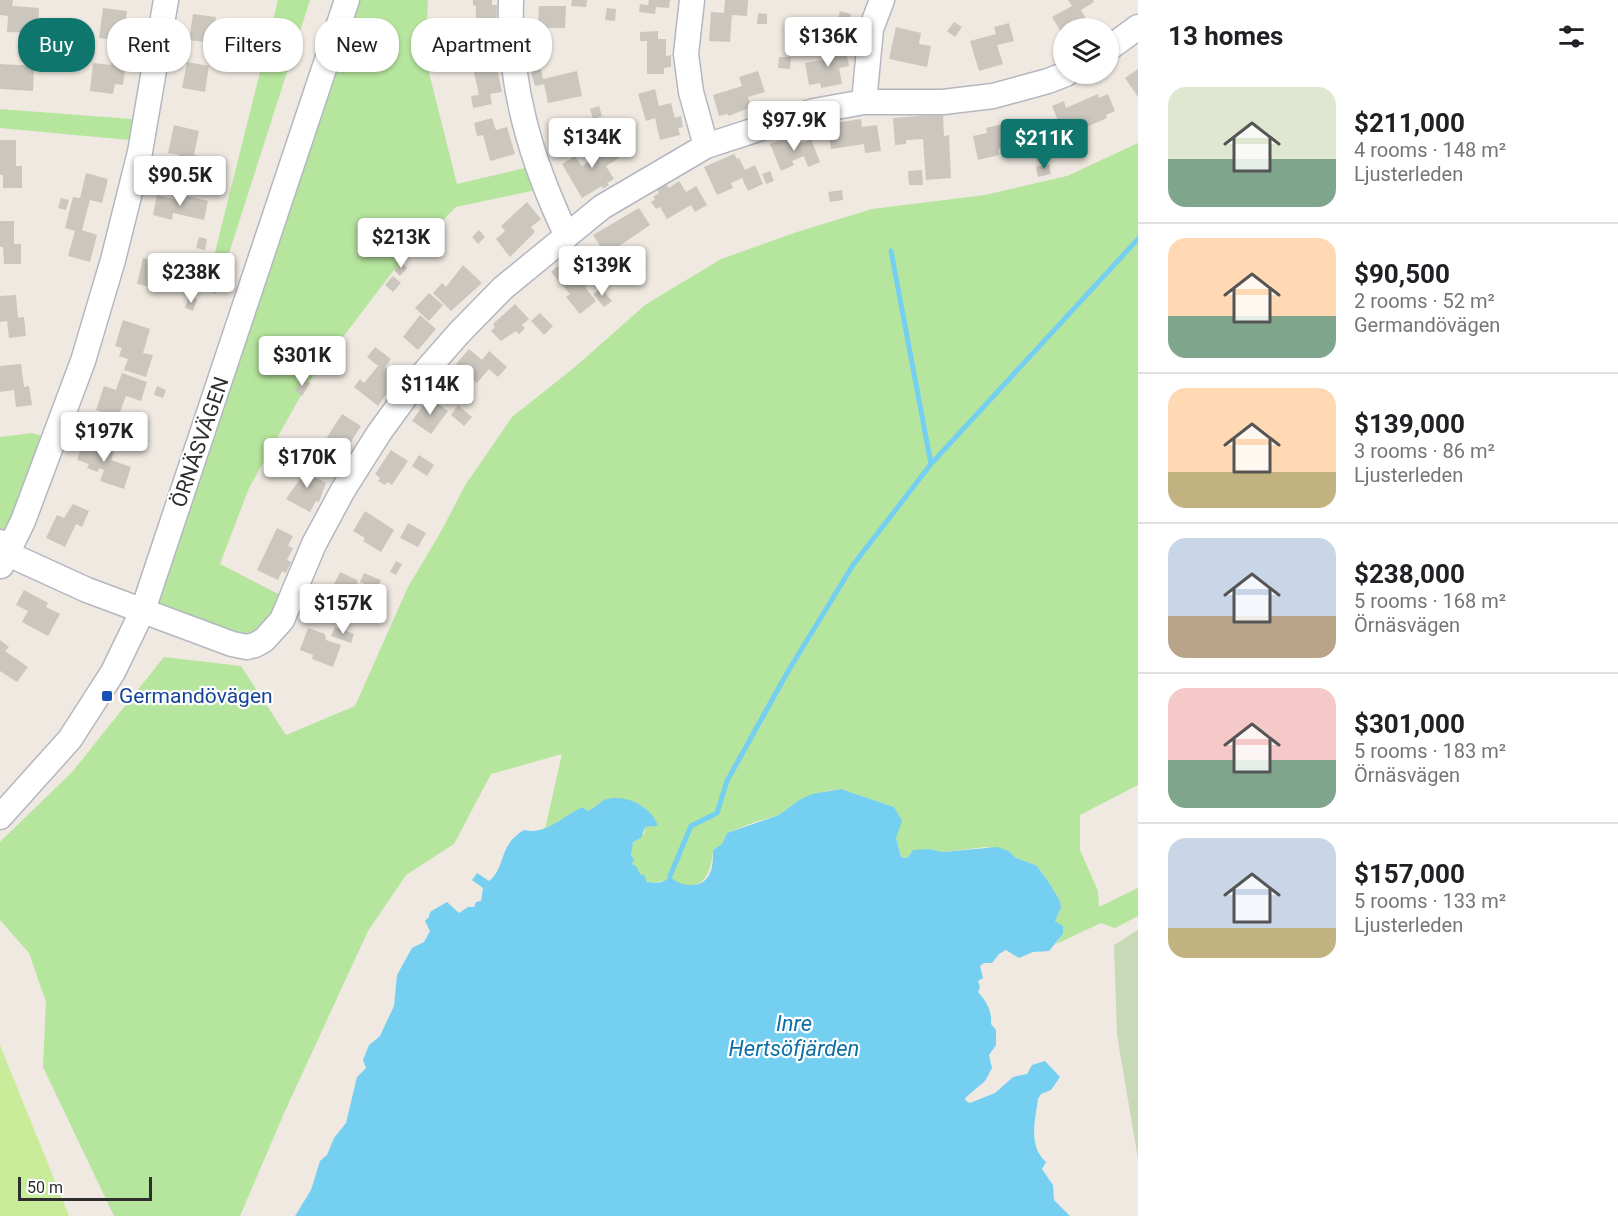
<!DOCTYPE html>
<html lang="en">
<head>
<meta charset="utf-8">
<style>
  :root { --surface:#fff; --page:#f6f6f6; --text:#202124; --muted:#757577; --line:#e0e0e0; --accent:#0f766e }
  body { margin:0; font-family:Roboto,sans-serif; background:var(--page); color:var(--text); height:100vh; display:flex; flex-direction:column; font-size:22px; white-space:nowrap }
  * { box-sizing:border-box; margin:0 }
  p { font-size:20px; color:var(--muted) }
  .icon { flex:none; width:33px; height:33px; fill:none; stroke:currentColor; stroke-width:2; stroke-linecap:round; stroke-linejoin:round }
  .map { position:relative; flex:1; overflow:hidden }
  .sheet { display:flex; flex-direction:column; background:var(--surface); width:480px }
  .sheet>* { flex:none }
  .guide { position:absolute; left:18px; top:18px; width:570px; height:54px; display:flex; gap:12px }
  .tools { position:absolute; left:1053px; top:18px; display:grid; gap:12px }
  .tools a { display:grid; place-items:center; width:66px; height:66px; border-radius:50%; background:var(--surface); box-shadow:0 2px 4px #0004; font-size:30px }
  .scale { position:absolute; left:18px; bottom:15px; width:134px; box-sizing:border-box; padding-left:6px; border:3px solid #2e2e2e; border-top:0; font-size:16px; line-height:21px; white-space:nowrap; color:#2e2e2e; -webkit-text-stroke:4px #fff; paint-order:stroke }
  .price { position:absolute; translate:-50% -51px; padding:0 14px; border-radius:6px; background:#fff; color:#222; font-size:20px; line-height:39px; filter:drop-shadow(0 2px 3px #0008) }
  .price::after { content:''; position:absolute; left:50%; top:36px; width:18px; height:14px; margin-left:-9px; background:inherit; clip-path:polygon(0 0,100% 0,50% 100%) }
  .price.selected { background:var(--accent); color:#fff }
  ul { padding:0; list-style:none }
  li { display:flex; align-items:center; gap:18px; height:150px; padding:0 30px }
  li+li { border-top:2px solid var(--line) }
  li span { display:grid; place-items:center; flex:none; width:168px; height:120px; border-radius:18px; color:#555 }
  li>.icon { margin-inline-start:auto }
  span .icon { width:72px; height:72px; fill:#fffc; stroke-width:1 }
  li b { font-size:26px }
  h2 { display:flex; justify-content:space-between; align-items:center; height:72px; padding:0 30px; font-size:26px }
  .chip { padding:0 21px; border-radius:24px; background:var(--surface); box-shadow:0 2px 4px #0004; font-size:21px; line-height:54px }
  .chip.selected { background:var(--accent); color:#fff }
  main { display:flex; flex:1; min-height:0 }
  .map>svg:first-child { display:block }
</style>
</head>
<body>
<main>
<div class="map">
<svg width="1138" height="1216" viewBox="0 0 1138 1216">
  <rect width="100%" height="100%" fill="#efe9e1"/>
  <path fill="#b6e59e" d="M278,0H310L216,294L206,288Z
    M348,0H428L425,57L457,184L537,165L545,188L456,207L394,270L308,383L249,488L220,564L290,600L256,645L144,610Z
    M0,109L132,119L129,140L0,128Z
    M1138,143V785L1080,815V850L1098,891L1099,907L1138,888V916L1115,928L1101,923L1056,944L1063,934L1055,921L1061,908L1060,901L1048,881L1036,865L1016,858L1009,851L986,847L943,852L929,849L910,853L907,858L901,857L896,838L894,807L841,789L826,791L799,800L779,815L755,822L727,833L722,844L713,850C712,869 705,891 681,885C677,884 673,881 668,881C661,880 657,884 649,882C635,877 627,856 633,843C635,840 641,836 644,834L645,827L657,826L600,803L596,809L587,811L583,807L545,829L562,754L491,774L454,844L406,875L368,931L285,1111L240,1216H114L43,1067L46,1002L29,953L0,920V842L73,771L164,657L241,666L286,735L355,706L408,587L439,535L466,484L512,417L575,367L645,305L721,259L797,232L872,209L985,195L1067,176Z
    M33,433L55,441L0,541V437Z"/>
  <path fill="#c8d9b8" d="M1138,930V1159L1117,1035L1114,945Z"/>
  <path fill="#c9ec9a" d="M0,1045L69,1216H0Z"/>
  <path fill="#75cff0" d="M841,789L894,807L902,821L896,838L901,857L907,858L913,850L929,849L943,852L997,847L1009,851L1016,858L1036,865L1048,881L1060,901L1061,908L1055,921L1063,926V934L1049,951L1033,952L1019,958L1006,950L999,954L992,963H984L980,966L983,978L978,981L980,987L978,992C987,1002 992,1011 991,1024L996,1030V1045L989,1055L992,1068L985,1081L965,1098L966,1101L970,1103L995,1093L1013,1077L1027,1074L1032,1065L1045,1061L1060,1077L1051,1090L1041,1094L1038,1099C1035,1121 1028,1146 1046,1162L1042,1169L1053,1185L1054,1200L1070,1216H295L311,1190L320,1161L327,1155L334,1138L346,1123L357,1077L366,1068L363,1060L369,1045L380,1036L394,1006L397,975L412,948L424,942L430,931L425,921L429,917L430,912L447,902L459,913L468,907H474L476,902L481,901L483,888L472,880L477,873L489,881C506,868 498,845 524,830C545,836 564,815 583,807L587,811C596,809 599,801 607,799C627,794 652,807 658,826L645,827L641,838L633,842L631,855L634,860L632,864L636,866L640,874L644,875L647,882C657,883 664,884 670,876C679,887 701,890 709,875C713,868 713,859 713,850L722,844L727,833L779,815L799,800L812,794Z"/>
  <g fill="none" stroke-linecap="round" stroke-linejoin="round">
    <path stroke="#75cff0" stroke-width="5" d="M891,251L931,464
      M670,876L691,826L717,813L727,781L787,673L853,565L931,464L1138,239"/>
  </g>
  <path fill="#cbc7bf" d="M0,0H13L12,6L39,8L38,33L7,32L8,16L0,15Z
    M473,0H492V5H497L496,40H475L476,6L473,5Z
    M572,0H587L586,7L571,6Z
    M649,0H670L669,8L656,7L655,14L639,12L640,4L648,5Z
    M725,0H748L747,16L732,15L730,42L709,41L711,12L724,13Z
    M1068,0H1093L1094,2L1081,10L1091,27L1064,28V37L1052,17L1072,6Z
    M539,6H566L565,28H538Z
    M103,8L127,11L124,35L136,37L131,71H125L123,85L115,84L113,94L90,91L93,63L111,65L115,40L99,38Z
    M607,8L616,9L615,21L605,20Z
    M840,11L851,14L849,22L838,20Z
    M758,13L767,14V24H757Z
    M193,14L216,17L212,43L189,40Z
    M954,22L962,27L955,37L947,31Z
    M1009,23L1014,41L997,45L1003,64L979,71L970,41L996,34L994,27Z
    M896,27L921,33L919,44L931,46L927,67L889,59Z
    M658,31V39H666V56L671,55V67L664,68V74H647V41H640V32Z
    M844,43L849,66L839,68L842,84L821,88L820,83L809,85L805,63L834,58L832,45Z
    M231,46L256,50L254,69L228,65Z
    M69,48H83L80,61L68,62Z
    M779,57H791L790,69L778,68Z
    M187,62L209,66L205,92L182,88Z
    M496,63L502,92L490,94L492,104L473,108L471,96L479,95L473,68Z
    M0,64L34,66L33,91L0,89Z
    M541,69L543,79L577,71L582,96L548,103L544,84L535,86L531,72Z
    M1138,69V97L1125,78Z
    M758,71L765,92L748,97L751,107L729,116L727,114L719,116L713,95L742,86L739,77Z
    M655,89L659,106L671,103L675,118L681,116L683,127L678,128L680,135L660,140L655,118L646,121L638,94Z
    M1098,94L1099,98L1108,94L1115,111L1106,115L1107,118L1075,132L1070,121L1060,125L1052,106L1064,101L1066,108Z
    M599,106L602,116L593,119L590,109Z
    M943,114L944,136L949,135L951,178L926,180L923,139L906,140V144L895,145L893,118Z
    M492,118L496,130L507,127L515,154L490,161L483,135L477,136L474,123Z
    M861,119L862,127L877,125L881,151L865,153L864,144L831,149L827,124Z
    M1025,119L1030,142L998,149L999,155L978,160L973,136L987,133L986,128Z
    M174,125L199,131L194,155L200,156L196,174L176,169L179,155L168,153Z
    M798,133L802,143L811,139L820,162L808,167L804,156L792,161L794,165L781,171L770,144Z
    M607,138L619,158L606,166L614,179L607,183L609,185L603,189L602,186L582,198L562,164L575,156L582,166L594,158L589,149Z
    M0,140H16V166H22V188H3V175H0Z
    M568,140L570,146L560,151L557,144Z
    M734,154L737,159L739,158L745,170L755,165L763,184L748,191L742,178L731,183L733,188L717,195L704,167Z
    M1049,164L1051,174L1038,177L1036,167Z
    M922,170L923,185H909L908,171Z
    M770,171L774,181L766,184L762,174Z
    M86,173L108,179L102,203L90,200L82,230L97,235L90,262L68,256L75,231L65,228L73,197L80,198Z
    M679,181L686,192L696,186L707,205L695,212L691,205L667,219L660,207L656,209L651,202L655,199L653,197L659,193L657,190L666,184L669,188Z
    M842,190L843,200L830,202L828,192Z
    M174,193L208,201L204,220L173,213L172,220L153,215L157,195L173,199Z
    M61,198L69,200L66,210L58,208Z
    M527,202L541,219L531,227L535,232L510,257L496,239L505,231L501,226Z
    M639,208L650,225L606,255L593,235Z
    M0,221H14V244H21V264H4L3,247H0Z
    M479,230L485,237L478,244L472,237Z
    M199,237L207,239L205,250L196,248Z
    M620,250L624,257L614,263L610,256Z
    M162,257L192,264L187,285L158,278L156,288L137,284L143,258L161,262Z
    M568,258L589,283L585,287L596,301L580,314L566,297L570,294L551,272Z
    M402,263L407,268L400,276L394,270Z
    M463,265L482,283L451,311L433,293L442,283L446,287Z
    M393,276L401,283L393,292L385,285Z
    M601,288L612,301L604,307L593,294Z
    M429,293L443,305L429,321L415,308Z
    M16,295L18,318L24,317L26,336L9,338L7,321L0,322V296Z
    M189,297L197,299L193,311L185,308Z
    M515,304L529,319L522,325L525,328L519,334L516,331L501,341L491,331L495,327L493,324Z
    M540,313L553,326L544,335L531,321Z
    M420,315L436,329L418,350L403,337Z
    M123,320L150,329L143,353L153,355L146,377L124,370L128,359L119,356L122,348L115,346Z
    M375,347L391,359L385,367L398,377L378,406L354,387L360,379L364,383L378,366L367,357Z
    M469,349L482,360L489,351L507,367L498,377L489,369L477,383L456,364Z
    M21,364L24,387L29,386L32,405L16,407L14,390L0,392V366Z
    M122,373L147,382L141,401L126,396L118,417L96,410L104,386L116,390Z
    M303,378L310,383L302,396L295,391Z
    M157,386L166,390L163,398L154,395Z
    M429,397L448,411L431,434L412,421Z
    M458,405L472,417L464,426L451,415Z
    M342,414L361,426L343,454L324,442Z
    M84,439L115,449L111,460L131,467L124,489L100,481L104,470L99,468L98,472L87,468L89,464L77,460Z
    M317,441L336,453L327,467L308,456Z
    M391,450L408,461L392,485L387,482L385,485L378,481L380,478L375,474Z
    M419,455L434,465L427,476L412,466Z
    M304,462L319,470L315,477L326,483L319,502L316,501L310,512L286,499L304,473L300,470Z
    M73,504L89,511L82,527L76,524L65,547L46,538L57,515L64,518Z
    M365,511L394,530L381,552L363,541L365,538L353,531Z
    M408,523L426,533L418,547L400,538Z
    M277,528L293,536L288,546L293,548L287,560L291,562L286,573L282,571L278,580L257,570Z
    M396,561L402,564L396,575L390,572Z
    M340,572L357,580L358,585L371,592L362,611L344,603L346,600L330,593Z
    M364,573L381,580L377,589L360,582Z
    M24,590L48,603L46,607L60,614L48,636L22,622L28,611L16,605Z
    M335,627L354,634L351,643L331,636Z
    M308,628L325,634L326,640L341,645L333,667L312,659L313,655L300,650Z
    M0,640L9,647L5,651L28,667L17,682L0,671Z"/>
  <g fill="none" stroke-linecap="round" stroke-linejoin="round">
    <g stroke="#b4b7c1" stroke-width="27">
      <path id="minor" d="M511,0C508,84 531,161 567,236
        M692,0L686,54L691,92L706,146
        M1108,49L1138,27
        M864,102L871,29L882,0
        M0,542L6,553L87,590L232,644L247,647L255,645L264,640L282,620L314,544L343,490L379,433L416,382L459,333L503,288L602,207L706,146L814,111L864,102H943L993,96L1048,81L1066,74
        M1,566L23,521L83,361L113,260L140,152L166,0
        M0,817L70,739L113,672L143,610L347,0"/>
    </g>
    <use href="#minor" stroke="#fff" stroke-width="24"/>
  </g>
  <rect fill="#1a4fb4" stroke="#fff" stroke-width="2" x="101" y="690" width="12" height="12" rx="3"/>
  <g text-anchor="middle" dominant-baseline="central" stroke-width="4.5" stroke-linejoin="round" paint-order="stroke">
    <g font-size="21" fill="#2e2e2e" stroke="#fff">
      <text transform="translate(200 442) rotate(-71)">ÖRNÄSVÄGEN</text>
    </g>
    <g font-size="21" fill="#164399" stroke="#fff" text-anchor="start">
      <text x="119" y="696">Germandövägen</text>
    </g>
    <g font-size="22" font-style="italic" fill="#0d6fa3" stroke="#fff">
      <text x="794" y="1023">Inre<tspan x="794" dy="25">Hertsöfjärden</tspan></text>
    </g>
  </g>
</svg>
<div class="tools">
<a><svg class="icon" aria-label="layers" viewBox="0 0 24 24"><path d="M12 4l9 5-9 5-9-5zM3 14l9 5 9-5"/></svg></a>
</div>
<div class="scale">50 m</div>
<b class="price" style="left:828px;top:68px">$136K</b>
<b class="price" style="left:794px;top:152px">$97.9K</b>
<b class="price" style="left:592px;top:169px">$134K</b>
<b class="price selected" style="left:1044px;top:170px">$211K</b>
<b class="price" style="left:180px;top:207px">$90.5K</b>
<b class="price" style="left:401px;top:269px">$213K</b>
<b class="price" style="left:602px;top:297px">$139K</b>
<b class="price" style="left:191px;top:304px">$238K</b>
<b class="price" style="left:302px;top:387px">$301K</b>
<b class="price" style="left:430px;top:416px">$114K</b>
<b class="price" style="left:104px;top:463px">$197K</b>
<b class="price" style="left:307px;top:489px">$170K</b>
<b class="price" style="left:343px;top:635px">$157K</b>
<div class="guide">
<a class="chip selected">Buy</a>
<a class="chip">Rent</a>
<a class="chip">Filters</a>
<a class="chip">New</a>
<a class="chip">Apartment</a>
</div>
</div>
<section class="sheet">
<h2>13 homes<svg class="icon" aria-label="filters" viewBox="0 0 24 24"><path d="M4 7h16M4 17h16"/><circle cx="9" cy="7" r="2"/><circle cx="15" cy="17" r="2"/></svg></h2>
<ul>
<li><span style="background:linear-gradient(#dfe7d0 60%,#7fa58c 0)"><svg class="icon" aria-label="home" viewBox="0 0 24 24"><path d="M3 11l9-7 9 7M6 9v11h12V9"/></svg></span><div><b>$211,000</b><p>4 rooms · 148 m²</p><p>Ljusterleden</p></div></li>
<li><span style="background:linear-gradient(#ffd9b3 65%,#7fa58c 0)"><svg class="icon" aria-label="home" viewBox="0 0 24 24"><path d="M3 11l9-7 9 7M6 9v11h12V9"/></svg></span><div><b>$90,500</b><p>2 rooms · 52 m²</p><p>Germandövägen</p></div></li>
<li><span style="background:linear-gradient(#ffd9b3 70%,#c2b280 0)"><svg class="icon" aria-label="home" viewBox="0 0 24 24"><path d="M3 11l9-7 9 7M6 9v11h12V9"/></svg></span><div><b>$139,000</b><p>3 rooms · 86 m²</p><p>Ljusterleden</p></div></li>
<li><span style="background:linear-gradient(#c9d6e8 65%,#b9a48a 0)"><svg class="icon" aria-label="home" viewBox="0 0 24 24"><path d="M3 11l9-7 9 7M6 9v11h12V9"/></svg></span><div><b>$238,000</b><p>5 rooms · 168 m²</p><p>Örnäsvägen</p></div></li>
<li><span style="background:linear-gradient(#f6c9c9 60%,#7fa58c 0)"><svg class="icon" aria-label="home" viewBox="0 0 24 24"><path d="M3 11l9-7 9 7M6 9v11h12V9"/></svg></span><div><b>$301,000</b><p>5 rooms · 183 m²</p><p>Örnäsvägen</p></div></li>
<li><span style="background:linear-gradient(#c9d6e8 75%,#c2b280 0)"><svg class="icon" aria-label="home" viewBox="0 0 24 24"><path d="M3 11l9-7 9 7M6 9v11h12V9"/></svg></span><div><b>$157,000</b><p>5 rooms · 133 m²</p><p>Ljusterleden</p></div></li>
</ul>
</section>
</main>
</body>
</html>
